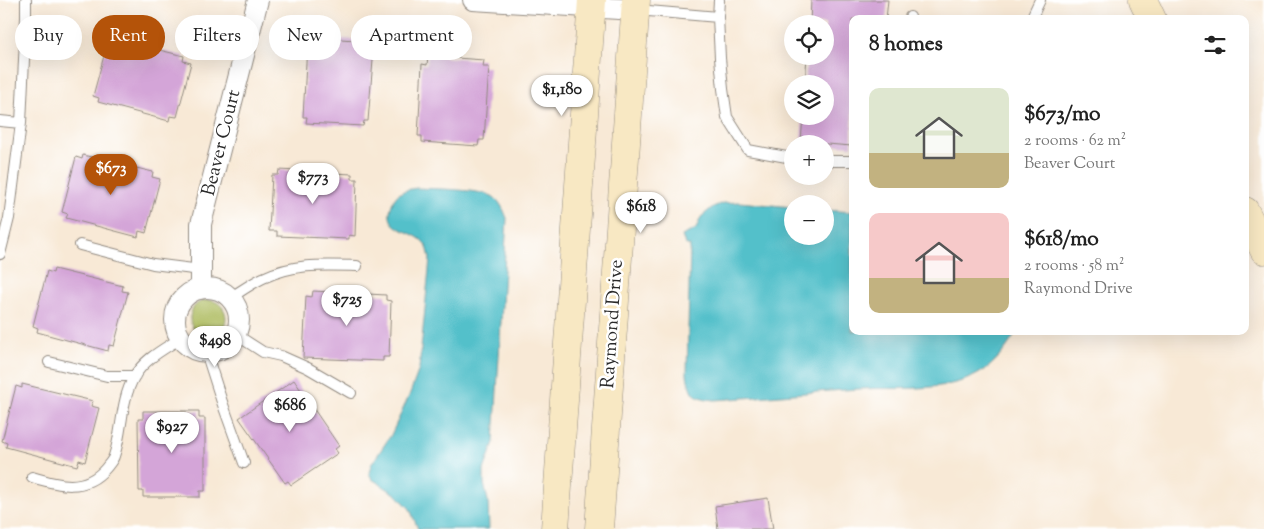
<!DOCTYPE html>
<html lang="en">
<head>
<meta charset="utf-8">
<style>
  :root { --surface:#fff; --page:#f2f2f2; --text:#222; --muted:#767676; --accent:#b45309 }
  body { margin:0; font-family:"Sorts Mill Goudy",serif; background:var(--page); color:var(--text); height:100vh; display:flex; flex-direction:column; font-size:19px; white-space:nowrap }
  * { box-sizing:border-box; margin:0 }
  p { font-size:16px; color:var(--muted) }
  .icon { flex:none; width:28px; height:28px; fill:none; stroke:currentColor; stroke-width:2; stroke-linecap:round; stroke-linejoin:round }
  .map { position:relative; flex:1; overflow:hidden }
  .panel { position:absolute; left:849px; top:15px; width:400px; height:320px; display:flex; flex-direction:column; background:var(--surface); border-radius:10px; box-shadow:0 5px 20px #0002 }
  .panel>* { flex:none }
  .banner { position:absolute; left:15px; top:15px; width:475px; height:45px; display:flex; gap:10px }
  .controls { position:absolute; left:784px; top:15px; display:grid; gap:10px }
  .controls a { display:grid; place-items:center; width:50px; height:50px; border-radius:50%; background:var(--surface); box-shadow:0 5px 20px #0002; font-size:25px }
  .price { position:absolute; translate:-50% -42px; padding:0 11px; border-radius:18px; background:#fff; color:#222; font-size:16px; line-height:32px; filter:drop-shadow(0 1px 2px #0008) }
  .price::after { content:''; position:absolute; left:50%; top:30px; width:15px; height:11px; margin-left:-8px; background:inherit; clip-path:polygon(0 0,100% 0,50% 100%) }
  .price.selected { background:var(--accent); color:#fff }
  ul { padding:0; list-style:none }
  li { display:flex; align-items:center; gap:15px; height:125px; padding:0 20px }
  li span { display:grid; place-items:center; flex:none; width:140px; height:100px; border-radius:10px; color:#555 }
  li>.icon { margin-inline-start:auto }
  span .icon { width:60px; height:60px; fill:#fffc; stroke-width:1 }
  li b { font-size:21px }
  h2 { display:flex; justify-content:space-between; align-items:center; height:60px; padding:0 20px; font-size:21px }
  .tag { padding:0 18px; border-radius:22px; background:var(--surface); box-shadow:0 5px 20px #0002; font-size:18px; line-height:45px }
  .tag.selected { background:var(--accent); color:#fff }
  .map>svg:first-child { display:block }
</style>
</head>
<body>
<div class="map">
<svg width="1264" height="529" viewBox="0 0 1264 529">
  <rect width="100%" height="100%" fill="#fff"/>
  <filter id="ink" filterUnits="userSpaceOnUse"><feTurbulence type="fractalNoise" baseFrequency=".02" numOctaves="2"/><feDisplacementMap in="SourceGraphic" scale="10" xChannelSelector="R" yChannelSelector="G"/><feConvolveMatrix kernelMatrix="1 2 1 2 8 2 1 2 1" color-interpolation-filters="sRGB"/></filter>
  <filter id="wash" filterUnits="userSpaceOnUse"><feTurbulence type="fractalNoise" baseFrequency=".0096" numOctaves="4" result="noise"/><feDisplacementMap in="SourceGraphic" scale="20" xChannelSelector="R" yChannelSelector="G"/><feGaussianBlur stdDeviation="1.12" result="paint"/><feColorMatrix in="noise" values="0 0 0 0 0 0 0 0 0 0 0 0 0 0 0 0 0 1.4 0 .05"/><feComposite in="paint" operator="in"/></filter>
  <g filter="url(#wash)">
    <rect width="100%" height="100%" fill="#f8e9d6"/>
    <path fill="#adbb5e" stroke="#6c7344" d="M190 318a18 18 0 1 1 36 0a18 18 0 1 1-36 0Z"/>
    <path fill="#52c0ca" stroke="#3e767a" d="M417,188C432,189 486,189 495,198C501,203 504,211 507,218L494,442L484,470V484L488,501L489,529H418L410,509L397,495L372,479L369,473L371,465L391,435L409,396L419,369L430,259C429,254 428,247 425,244C414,228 381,233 392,204C397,191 405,190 417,188Z
      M739,202L792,207V236H825V210L852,212V331H1017L1016,333C1006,349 995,365 978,374C945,393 895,387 858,389C810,392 763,397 715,400C694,398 690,394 687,374L690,246L685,244L682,236L696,229L701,217L713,207L723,203Z"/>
    <g id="blocks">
      <path fill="#d4a5d8" d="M811,0H888L886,19H852V146L801,142L803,116H825V84H805L807,56H825V24H810Z
        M313,37L369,41L368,48H374L368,121H364L363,126L306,123L307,117H303L307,45H312Z
        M114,39L184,56L183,61L191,63L177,117L170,116L169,121L98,102L99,98L93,96L108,41L114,43Z
        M428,56L484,60L483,67H489L484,140H479L478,146L422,142V136H418L422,64L427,65Z
        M83,155L153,172L152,177L160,179L146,233L139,231L138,237L66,218L68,214L62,212L76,157L82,159Z
        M279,170L352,174V179H357L355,236L349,235V239L277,236V231H269L272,175H278Z
        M54,269L123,286L122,291L128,292L114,346L109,345L108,351L37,332L38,328L33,326L47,271L53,273Z
        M313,291L386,295V300L391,301L389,357H383V361L303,358L306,296L312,297Z
        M294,380L339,446L335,449L338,453L291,485L288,481L285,483L239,418Z
        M22,384L93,401L91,406L99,408L85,462L79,460L77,466L6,447L7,443L2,441L16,386L22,388Z
        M143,411H199V418H205V491H200V497H143V491H139L138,419H143Z
        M768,498L773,529H718L715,506Z"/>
    </g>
  </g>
  <g filter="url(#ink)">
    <use href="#blocks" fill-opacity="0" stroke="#928a80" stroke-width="1"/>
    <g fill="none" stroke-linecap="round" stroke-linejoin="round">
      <g stroke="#928a80" stroke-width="12">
        <path id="lane" d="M719,0L718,17L720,58L723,89L727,117L748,150L792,158
          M637,10L718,17
          M910,19V17
          M1031,19L1040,0
          M0,121L21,123L9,218L0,254
          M21,123L26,17V0
          M825,161H852
          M80,245L153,264L201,270
          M230,298C241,291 252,283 263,278C295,263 323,265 357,266
          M235,334L263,352L281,356L308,368L351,393
          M206,352L222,402L244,463
          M49,362L107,376H135
          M32,477C58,485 85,493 106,468C109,464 113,460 114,456C123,430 120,402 134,377C144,359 164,349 181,338"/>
      </g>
      <g stroke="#928a80" stroke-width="22">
        <path id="street" d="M473,0L635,10
          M175 320a32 32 0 1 1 64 0a32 32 0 1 1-64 0Z
          M201,289V224L258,0"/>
      </g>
      <g stroke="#928a80" stroke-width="29">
        <path id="secondary" d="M1143,0L1152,19
          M1245,211L1264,250
          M555,529L592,0
          M599,529L636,0"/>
      </g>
      <use href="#lane" stroke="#fff" stroke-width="10"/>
      <use href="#street" stroke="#fff" stroke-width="20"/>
      <use href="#secondary" stroke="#f8e8c3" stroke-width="28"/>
    </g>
  </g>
  <g text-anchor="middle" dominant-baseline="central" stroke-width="5" stroke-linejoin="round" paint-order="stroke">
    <g font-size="19" fill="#2b2b2b" stroke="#fff">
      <text transform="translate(222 143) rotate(-76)">Beaver Court</text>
      <text transform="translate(613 324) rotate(-86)">Raymond Drive</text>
    </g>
  </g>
</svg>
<div class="controls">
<a><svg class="icon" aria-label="locate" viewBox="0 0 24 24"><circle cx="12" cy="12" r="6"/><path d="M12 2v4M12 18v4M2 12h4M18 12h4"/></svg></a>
<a><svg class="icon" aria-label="layers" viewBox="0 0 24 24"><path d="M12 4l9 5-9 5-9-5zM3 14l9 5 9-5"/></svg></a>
<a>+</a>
<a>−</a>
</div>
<b class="price" style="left:562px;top:117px">$1,180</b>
<b class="price selected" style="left:111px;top:196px">$673</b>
<b class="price" style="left:313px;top:205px">$773</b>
<b class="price" style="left:641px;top:234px">$618</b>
<b class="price" style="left:347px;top:327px">$725</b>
<b class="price" style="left:215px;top:368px">$498</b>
<b class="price" style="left:290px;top:433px">$686</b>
<b class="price" style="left:172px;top:454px">$927</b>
<div class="banner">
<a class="tag">Buy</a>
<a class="tag selected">Rent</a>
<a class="tag">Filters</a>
<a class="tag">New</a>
<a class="tag">Apartment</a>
</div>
<section class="panel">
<h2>8 homes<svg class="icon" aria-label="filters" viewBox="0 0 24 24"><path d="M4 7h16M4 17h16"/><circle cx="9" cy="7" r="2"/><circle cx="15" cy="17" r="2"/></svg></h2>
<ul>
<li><span style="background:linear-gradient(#dfe7d0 65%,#c2b280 0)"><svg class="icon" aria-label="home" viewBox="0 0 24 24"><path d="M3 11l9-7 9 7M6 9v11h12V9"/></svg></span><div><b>$673/mo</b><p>2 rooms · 62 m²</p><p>Beaver Court</p></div></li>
<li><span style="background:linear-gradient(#f6c9c9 65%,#c2b280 0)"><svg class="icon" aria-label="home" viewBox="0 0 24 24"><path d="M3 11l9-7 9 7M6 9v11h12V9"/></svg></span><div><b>$618/mo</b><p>2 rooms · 58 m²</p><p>Raymond Drive</p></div></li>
</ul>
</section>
</div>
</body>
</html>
